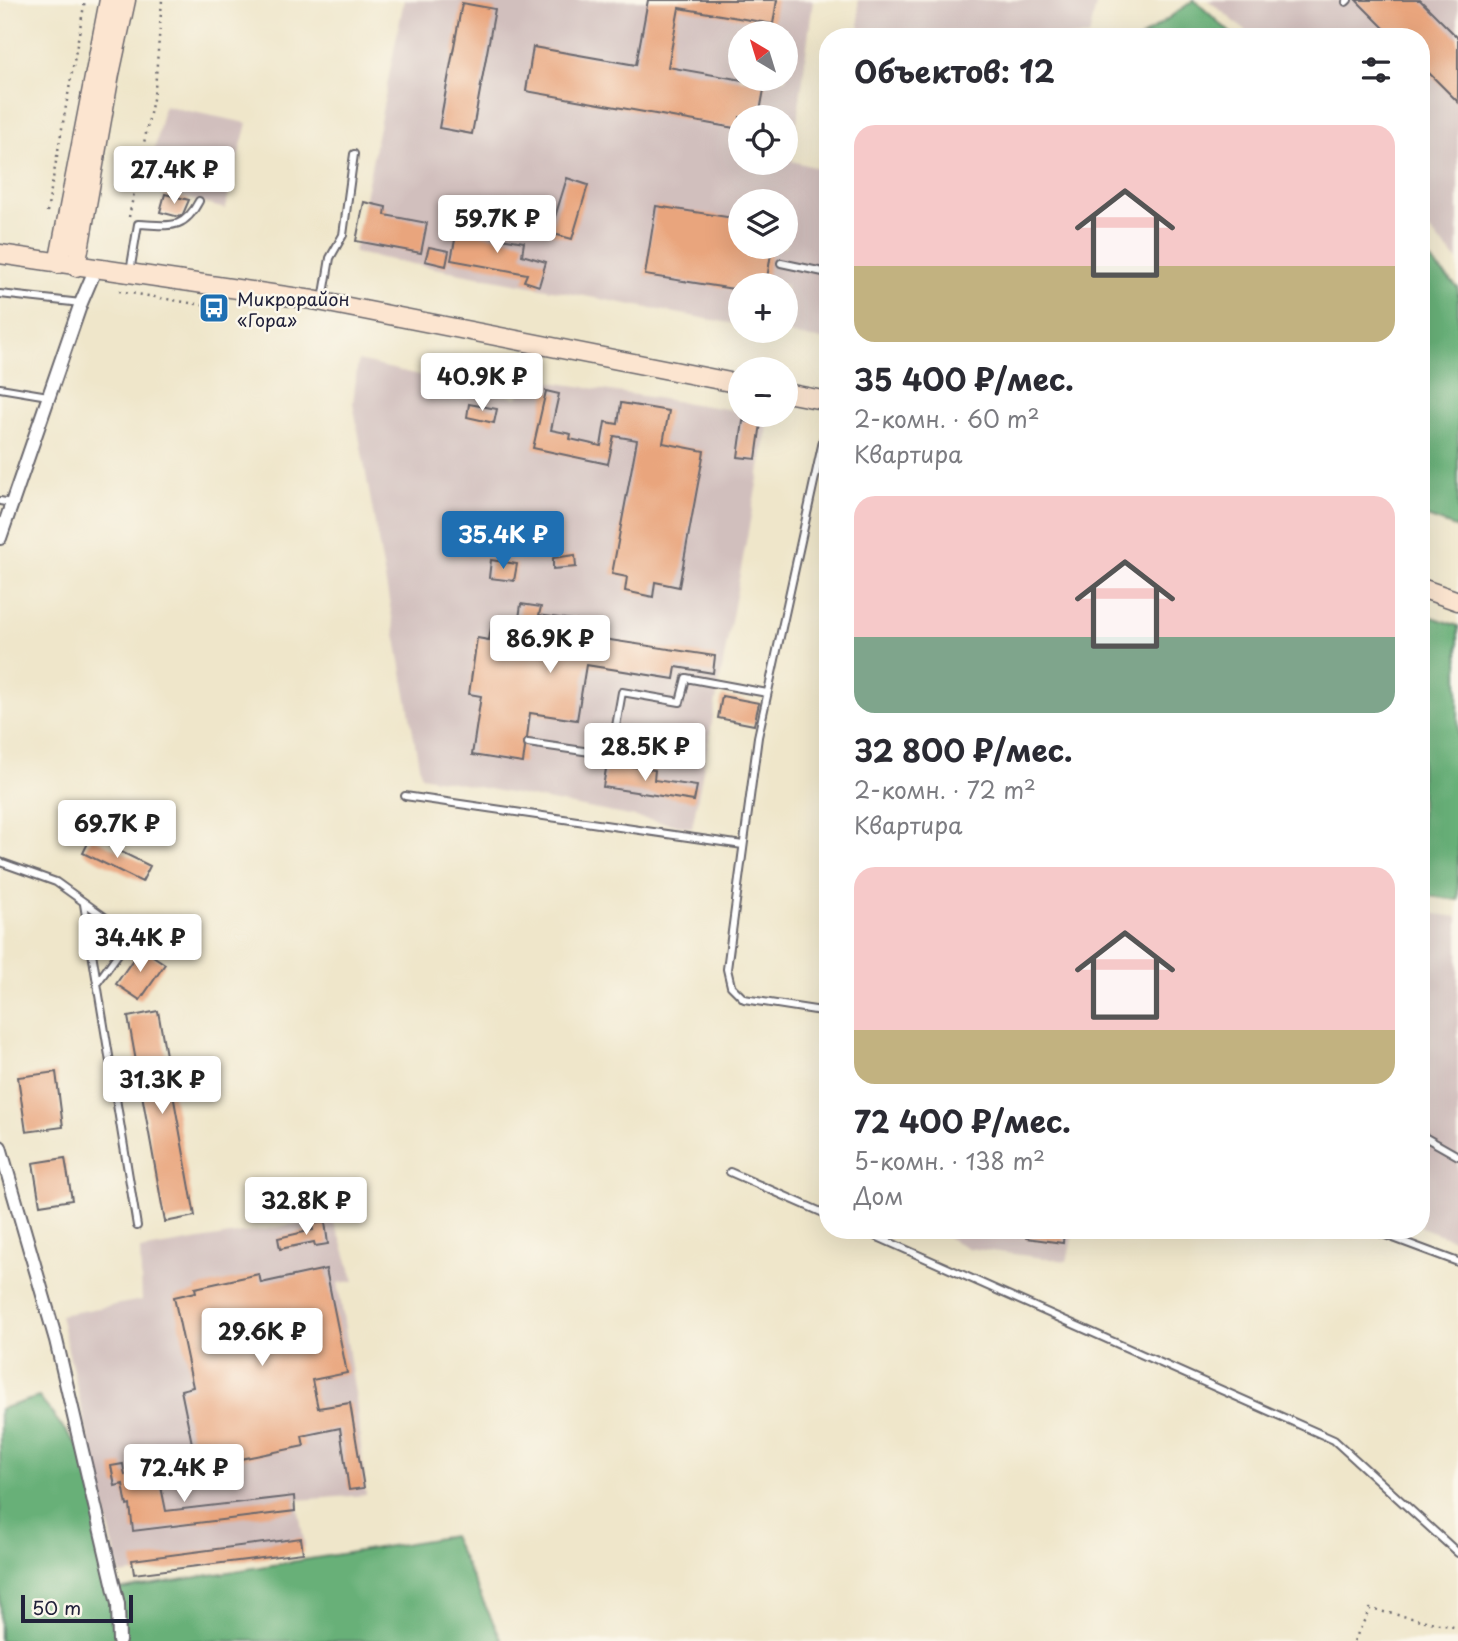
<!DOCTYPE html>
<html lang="ru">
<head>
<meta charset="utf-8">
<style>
  :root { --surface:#fff; --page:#f2f2f3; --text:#2b2b33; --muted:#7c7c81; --accent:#1f6fb2 }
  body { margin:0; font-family:"Playpen Sans",sans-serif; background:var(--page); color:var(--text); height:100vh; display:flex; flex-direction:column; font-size:26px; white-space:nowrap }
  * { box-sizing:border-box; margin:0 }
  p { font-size:23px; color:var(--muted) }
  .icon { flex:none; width:38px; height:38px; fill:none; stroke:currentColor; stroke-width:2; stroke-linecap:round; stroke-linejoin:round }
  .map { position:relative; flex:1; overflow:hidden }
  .sheet { position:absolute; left:819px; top:28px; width:611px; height:1211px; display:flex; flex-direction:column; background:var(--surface); border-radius:28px; box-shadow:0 7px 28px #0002 }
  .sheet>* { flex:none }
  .needle { width:46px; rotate:322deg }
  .controls { position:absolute; left:728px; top:21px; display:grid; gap:14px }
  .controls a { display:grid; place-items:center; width:70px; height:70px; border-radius:50%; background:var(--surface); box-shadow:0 7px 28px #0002; font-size:35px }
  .scale { position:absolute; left:21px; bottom:18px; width:112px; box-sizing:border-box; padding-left:7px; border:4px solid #22223b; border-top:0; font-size:19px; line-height:24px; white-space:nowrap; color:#22223b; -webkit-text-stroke:5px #fbf7ec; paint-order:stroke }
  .price { position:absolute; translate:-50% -60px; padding:0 16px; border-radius:7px; background:#fff; color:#222; font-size:23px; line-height:46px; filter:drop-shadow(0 2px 4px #0008) }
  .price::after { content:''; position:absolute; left:50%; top:42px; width:21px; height:16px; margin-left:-10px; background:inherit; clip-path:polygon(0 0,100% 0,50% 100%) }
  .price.selected { background:var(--accent); color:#fff }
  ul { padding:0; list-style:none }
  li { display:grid; align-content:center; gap:14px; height:371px; padding:0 35px }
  li span { display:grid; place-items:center; height:217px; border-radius:21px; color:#555 }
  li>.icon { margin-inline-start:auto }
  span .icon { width:126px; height:126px; fill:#fffc; stroke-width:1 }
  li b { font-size:30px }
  h2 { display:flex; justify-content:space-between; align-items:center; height:84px; padding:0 35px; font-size:30px }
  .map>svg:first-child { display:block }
</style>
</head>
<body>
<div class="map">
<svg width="1458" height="1641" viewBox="0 0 1458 1641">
  <rect width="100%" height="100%" fill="#fbf7ec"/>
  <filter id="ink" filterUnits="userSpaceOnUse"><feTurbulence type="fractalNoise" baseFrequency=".0143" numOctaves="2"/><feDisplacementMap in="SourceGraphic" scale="14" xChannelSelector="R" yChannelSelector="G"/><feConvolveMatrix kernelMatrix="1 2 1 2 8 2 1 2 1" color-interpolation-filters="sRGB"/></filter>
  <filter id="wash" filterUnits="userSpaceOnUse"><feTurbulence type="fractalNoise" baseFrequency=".00686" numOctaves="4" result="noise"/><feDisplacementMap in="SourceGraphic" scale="28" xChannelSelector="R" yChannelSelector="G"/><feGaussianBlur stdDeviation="1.57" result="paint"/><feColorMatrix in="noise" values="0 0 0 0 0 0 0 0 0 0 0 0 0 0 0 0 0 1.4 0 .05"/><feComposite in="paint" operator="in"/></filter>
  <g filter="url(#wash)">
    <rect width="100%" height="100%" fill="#efe6ca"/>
    <path fill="#d1bfbd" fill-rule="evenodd" d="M404,0H813L792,161L828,171V341L772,331H786V285H740V325L354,253ZM740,33H786V79H740ZM740,117H786V163H740ZM740,201H786V247H740Z
      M858,0H1097L1089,37H860Z
      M1208,0H1458V261L1421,222V37H1253Z
      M164,106L247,123L225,209L147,187Z
      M358,361L518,398L525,378L740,411V415H770L692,828L421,776L353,403Z
      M1421,912L1458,917V1241L1421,1227Z
      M331,1218L341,1239L354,1281L338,1283L356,1400L366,1495L297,1500L305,1547L120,1575L60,1315L142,1300L140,1250Z
      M933,1230H1074L1067,1261L968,1248Z"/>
    <path fill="#67b078" stroke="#44695a" stroke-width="2" d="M1194,0L1235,37H1142Z
      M1421,251L1458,288V528L1421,515Z
      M1421,613L1458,626V900L1421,895Z
      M39,1397L82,1452L117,1590L452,1536L502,1641H0V1409Z"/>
    <g id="blocks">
      <path fill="#e9a57d" d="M648,0H777L773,24L679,8L668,67L765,84L759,117H740V129L526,91L533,47L636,65Z
        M1356,0H1420L1458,38V102L1421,65V37H1393Z
        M462,3L495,9L472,134L439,128Z
        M567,178L588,185L572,239L550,233Z
        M165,194L189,200L183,214L179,217L160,212Z
        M364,202L386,207L385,215L427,223L421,253L356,241Z
        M656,206L740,219V247H772L766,285H740V290L645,275Z
        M457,230L524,242L522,255L546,262L539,286L524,281L527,274L451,260Z
        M429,247L449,251L446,266L425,261Z
        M546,391L559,394L551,430L571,434L570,439L601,446L605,422L618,424L621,403L669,411L663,443L704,451L679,587L655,582L653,597L625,591L627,577L612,574L637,440L614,436L608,464L533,448Z
        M469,404L497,409L494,423L467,417Z
        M743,421L761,423L756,459L738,457Z
        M575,555L576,567L553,569V558Z
        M491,560L517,564L514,581L489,578Z
        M521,604L541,607L539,615L579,621L577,635L715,656L713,673L676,667L674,679L586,665L577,720L530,713L527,738L523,742L525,748L523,763L472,755L481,696L469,694L477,638L489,640L492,622L518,626Z
        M722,696L759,703L754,725L718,718Z
        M607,763L655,770L654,780L697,786L694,801L603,787Z
        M91,837L150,866L142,882L83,853Z
        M141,948L165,964L140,1000L116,984Z
        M158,1011L195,1216L165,1222L128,1017Z
        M56,1072L63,1127L26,1132L18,1077Z
        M65,1158L72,1200L40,1205L33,1163Z
        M325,1222L328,1244L315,1246L314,1242L280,1249L278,1238L313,1230L312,1224Z
        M1026,1230H1064L1063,1243L1026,1238Z
        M326,1269L347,1373L312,1380L318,1408L350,1403L364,1488L349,1490L340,1428L302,1436L304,1446L197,1468L181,1390L193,1387L174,1297L196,1292L195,1288L259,1274L261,1283Z
        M123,1464L125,1475L144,1472L145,1475L158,1472L166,1511L294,1496L295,1511L133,1531L130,1505L127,1506L123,1484L115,1486L111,1466Z
        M301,1538L303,1553L134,1574L132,1560Z"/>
    </g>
  </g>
  <g filter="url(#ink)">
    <use href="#blocks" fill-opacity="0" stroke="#6a676d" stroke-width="2"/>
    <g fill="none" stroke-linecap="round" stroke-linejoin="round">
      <g stroke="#6a676d" stroke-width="10">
        <path id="lane" d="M1346,2L1348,0
          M781,263L828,273
          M130,272L138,224C168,225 183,232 199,201
          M0,294L81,303
          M323,300L330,258L343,235L354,154
          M0,388L48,396
          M828,418L758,737L727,969L731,986L744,999L828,1012
          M0,501L11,503
          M528,743L611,755L622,692L680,702L686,678L767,693
          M405,796L743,845
          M0,862L56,882L131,936L97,983
          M84,904L137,1226
          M1421,1135L1458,1156
          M730,1172L828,1215
          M862,1230L1334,1440L1458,1553
          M1372,1230L1458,1262"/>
      </g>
      <g stroke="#6a676d" stroke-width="16">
        <path id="street" d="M0,538L81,303L95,270
          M0,1147L56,1340L118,1604L119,1641"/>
      </g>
      <g stroke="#6a676d" stroke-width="21">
        <path id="secondary" d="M0,254L313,300L740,384
          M58,264L109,0
          M76,267L110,74L126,0
          M786,393L828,401
          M1421,588L1458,601"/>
      </g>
      <path stroke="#6a676d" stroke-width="2.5" stroke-dasharray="2 5" stroke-linecap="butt" d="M47,212L85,0
        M129,217L155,89L162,0
        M119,291L220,308
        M1421,607L1425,608
        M1354,1641L1370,1609L1458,1628"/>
      <use href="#lane" stroke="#fff" stroke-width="6"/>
      <use href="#street" stroke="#fff" stroke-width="12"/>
      <use href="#secondary" stroke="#fce5d0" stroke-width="18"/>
    </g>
  </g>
  <defs>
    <g id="bus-square" transform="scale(1.575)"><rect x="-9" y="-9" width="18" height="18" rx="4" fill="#1f6fb2" stroke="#fbf7ec"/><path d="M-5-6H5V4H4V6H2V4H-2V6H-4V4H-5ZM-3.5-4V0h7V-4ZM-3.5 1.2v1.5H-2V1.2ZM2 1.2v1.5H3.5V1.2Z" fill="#fff"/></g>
  </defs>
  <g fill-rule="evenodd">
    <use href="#bus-square" x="214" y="308"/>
  </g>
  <g text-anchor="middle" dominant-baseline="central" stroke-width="5" stroke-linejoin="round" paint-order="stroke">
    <g font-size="18" fill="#22223b" stroke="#fbf7ec" text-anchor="start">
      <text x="237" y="298">Микрорайон<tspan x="237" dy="21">«Гора»</tspan></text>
    </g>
  </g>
</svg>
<div class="controls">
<a><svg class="needle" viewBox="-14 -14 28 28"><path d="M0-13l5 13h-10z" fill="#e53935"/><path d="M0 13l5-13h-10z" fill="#7c7c81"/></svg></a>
<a><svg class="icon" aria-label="locate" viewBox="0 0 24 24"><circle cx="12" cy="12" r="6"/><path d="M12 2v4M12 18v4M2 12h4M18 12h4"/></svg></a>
<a><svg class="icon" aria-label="layers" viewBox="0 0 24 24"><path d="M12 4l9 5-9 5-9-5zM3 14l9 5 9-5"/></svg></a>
<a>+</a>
<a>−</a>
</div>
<div class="scale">50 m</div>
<b class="price" style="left:174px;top:206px">27.4K ₽</b>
<b class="price" style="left:497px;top:255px">59.7K ₽</b>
<b class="price" style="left:482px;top:413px">40.9K ₽</b>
<b class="price selected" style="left:503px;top:571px">35.4K ₽</b>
<b class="price" style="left:550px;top:675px">86.9K ₽</b>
<b class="price" style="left:645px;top:783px">28.5K ₽</b>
<b class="price" style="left:117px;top:860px">69.7K ₽</b>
<b class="price" style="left:140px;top:974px">34.4K ₽</b>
<b class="price" style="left:162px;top:1116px">31.3K ₽</b>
<b class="price" style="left:306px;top:1237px">32.8K ₽</b>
<b class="price" style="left:262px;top:1368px">29.6K ₽</b>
<b class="price" style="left:184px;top:1504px">72.4K ₽</b>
<section class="sheet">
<h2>Объектов: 12<svg class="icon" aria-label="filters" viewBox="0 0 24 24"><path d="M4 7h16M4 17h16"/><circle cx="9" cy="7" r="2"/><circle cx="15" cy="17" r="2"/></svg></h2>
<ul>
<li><span style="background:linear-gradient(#f6c9c9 65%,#c2b280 0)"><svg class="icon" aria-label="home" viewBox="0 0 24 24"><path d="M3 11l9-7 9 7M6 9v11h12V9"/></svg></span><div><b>35 400 ₽/мес.</b><p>2-комн. · 60 m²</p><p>Квартира</p></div></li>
<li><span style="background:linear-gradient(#f6c9c9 65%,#7fa58c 0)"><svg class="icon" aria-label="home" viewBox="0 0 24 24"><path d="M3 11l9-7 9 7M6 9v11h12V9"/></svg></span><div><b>32 800 ₽/мес.</b><p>2-комн. · 72 m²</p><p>Квартира</p></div></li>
<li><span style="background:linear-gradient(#f6c9c9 75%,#c2b280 0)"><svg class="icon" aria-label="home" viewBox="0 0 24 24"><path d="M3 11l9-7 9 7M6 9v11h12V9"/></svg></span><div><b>72 400 ₽/мес.</b><p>5-комн. · 138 m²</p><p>Дом</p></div></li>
</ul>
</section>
</div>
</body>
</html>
